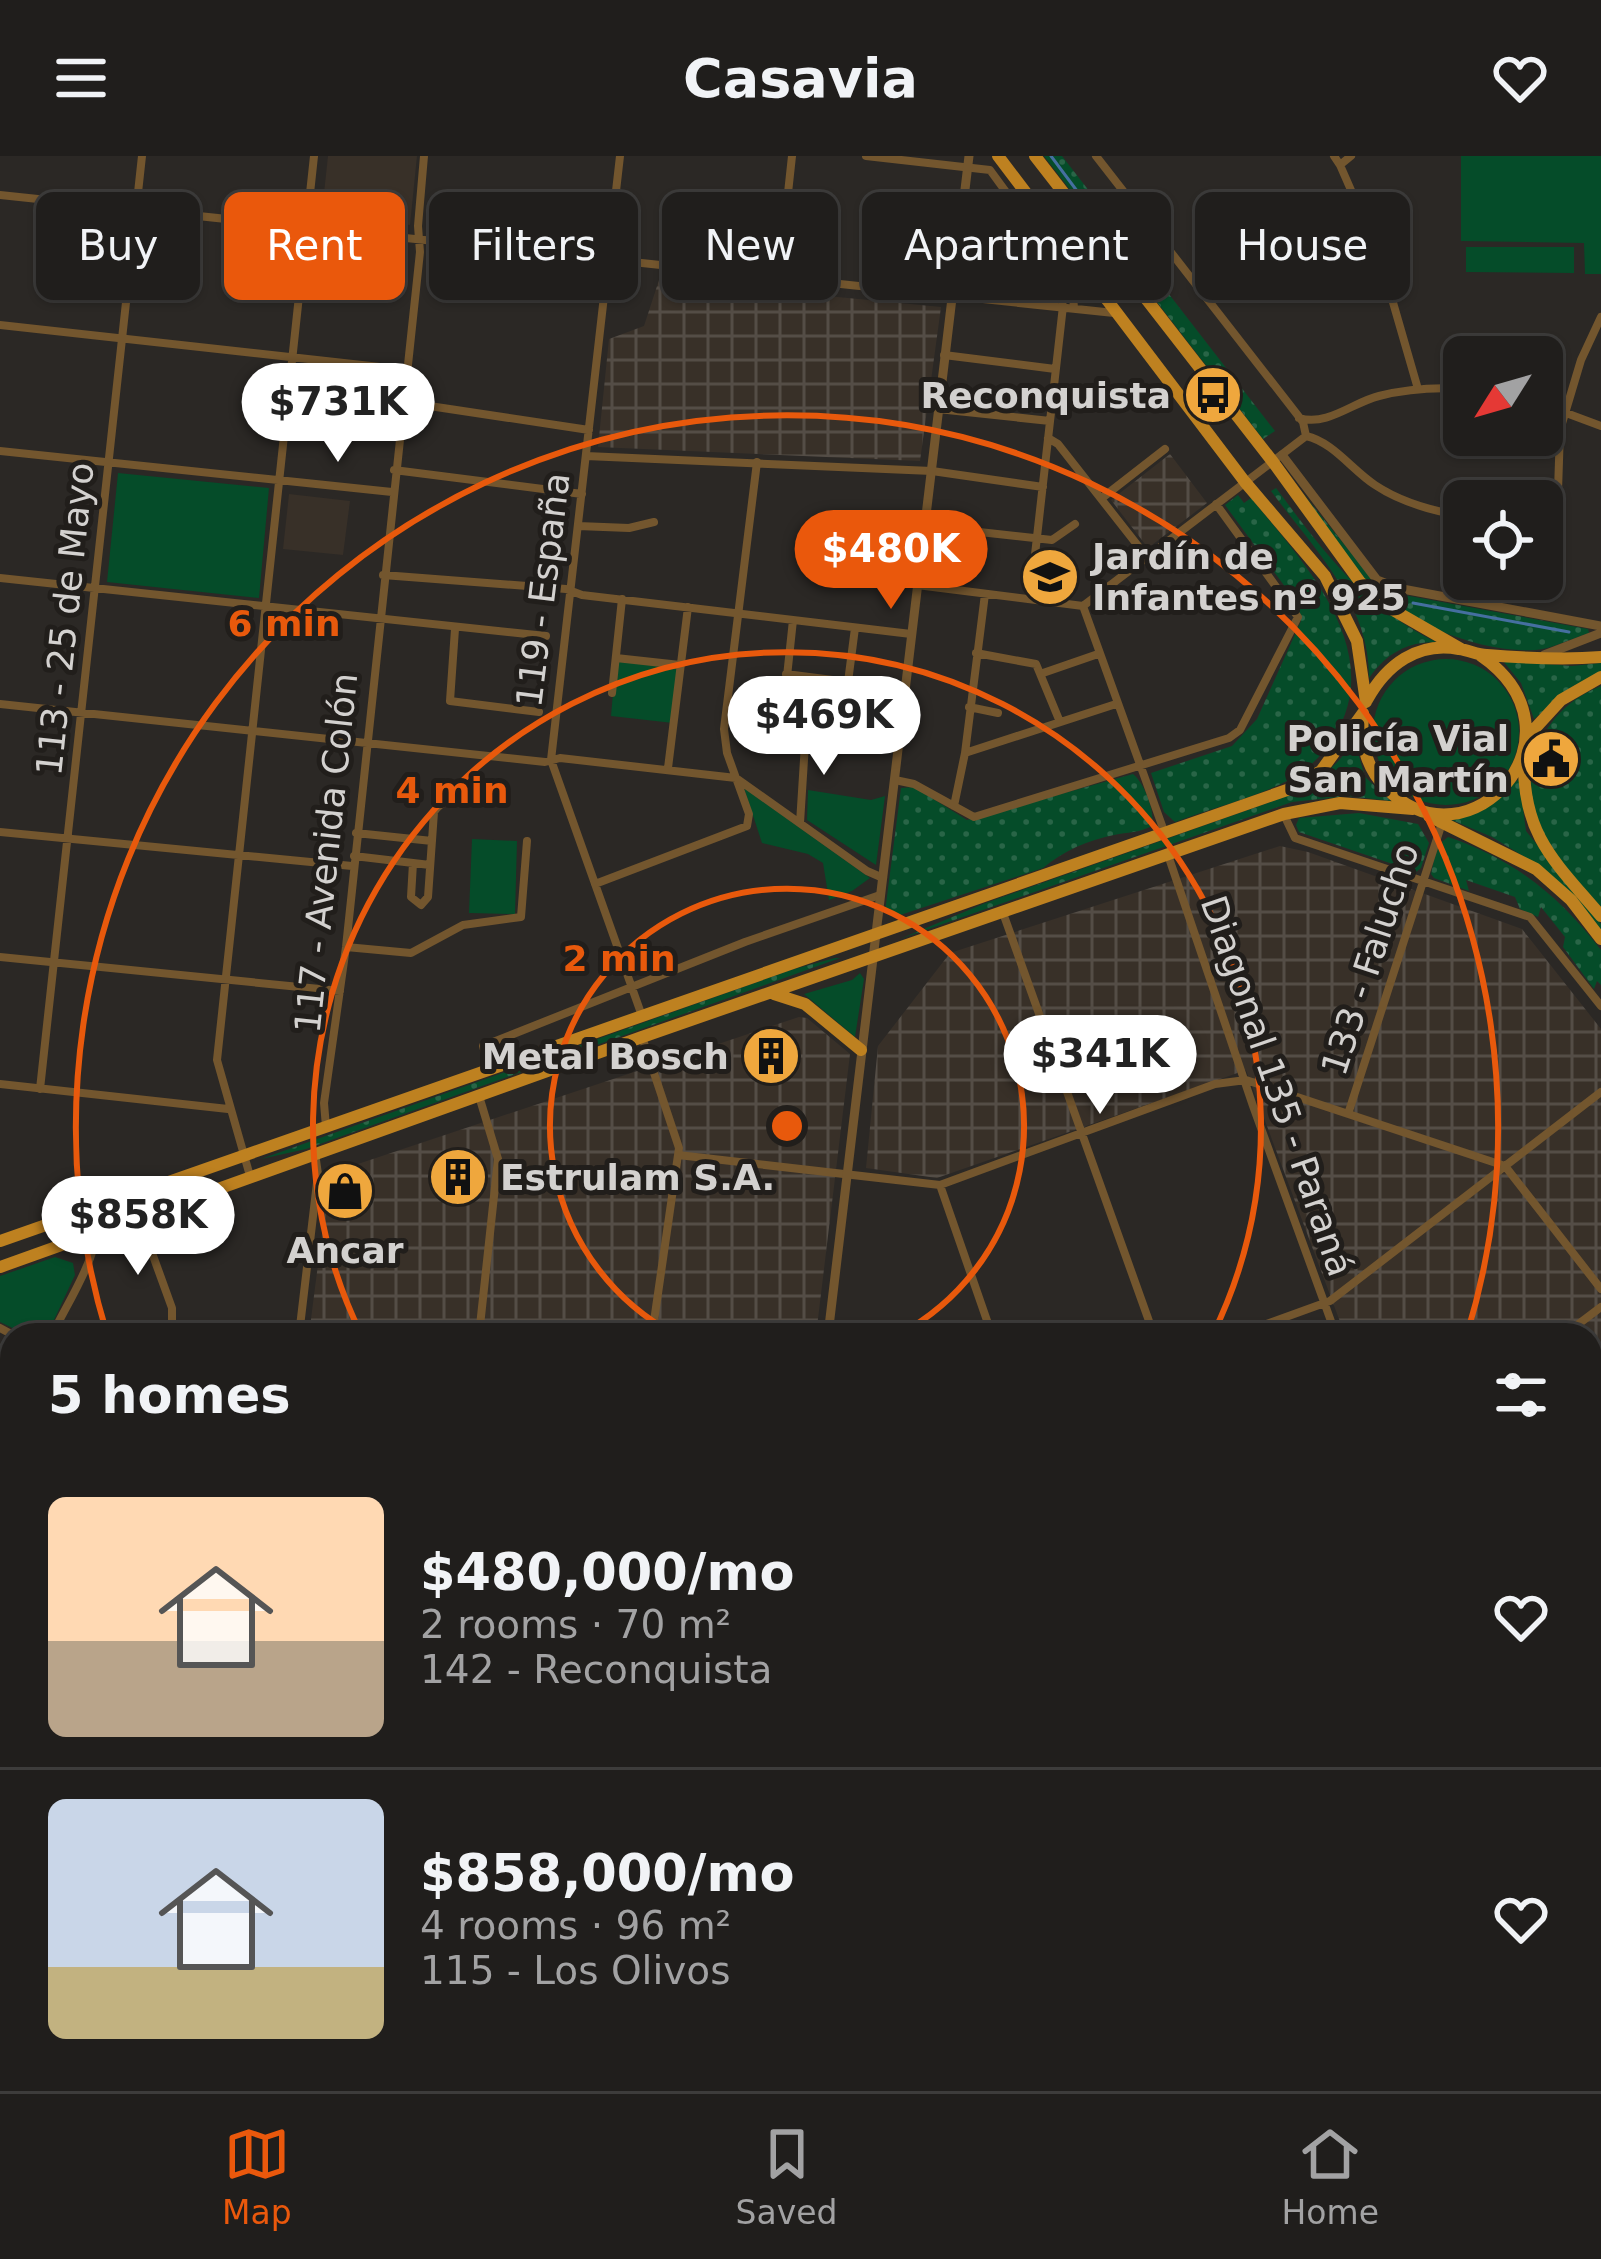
<!DOCTYPE html>
<html lang="en">
<head>
<meta charset="utf-8">
<style>
  :root { --surface:#201e1c; --page:#2d2b29; --text:#f1f3f6; --muted:#a2a2a3; --line:#3d3c3b; --accent:#ea580c }
  body { margin:0; font-family:"DejaVu Sans",sans-serif; background:var(--page); color:var(--text); height:100vh; display:flex; flex-direction:column; font-size:45px; white-space:nowrap }
  * { box-sizing:border-box; margin:0 }
  p { font-size:39px; color:var(--muted) }
  .icon { flex:none; width:66px; height:66px; fill:none; stroke:currentColor; stroke-width:2; stroke-linecap:round; stroke-linejoin:round }
  .map { position:relative; flex:1; overflow:hidden }
  .panel { position:absolute; left:0px; top:1167px; width:1602px; height:768px; display:flex; flex-direction:column; background:var(--surface); border-radius:36px 36px 0 0; box-shadow:0 3px 9px #0004,0 0 0 3px var(--line) }
  .panel>* { flex:none }
  .guide { position:absolute; left:36px; top:36px; width:1530px; height:108px; display:flex; gap:24px }
  .needle { width:78px; rotate:233deg }
  .fabs { position:absolute; left:1443px; top:180px; display:grid; gap:24px }
  .fabs a { display:grid; place-items:center; width:120px; height:120px; border-radius:18px; background:var(--surface); box-shadow:0 3px 9px #0004,0 0 0 3px var(--line); font-size:60px }
  .price { position:absolute; translate:-50% -102px; padding:0 27px; border-radius:42px; background:#fff; color:#222; font-size:39px; line-height:78px; filter:drop-shadow(0 3px 6px #0008) }
  .price::after { content:''; position:absolute; left:50%; top:72px; width:36px; height:27px; margin-left:-18px; background:inherit; clip-path:polygon(0 0,100% 0,50% 100%) }
  .price.selected { background:var(--accent); color:#fff }
  ul { padding:0; list-style:none }
  li { display:flex; align-items:center; gap:36px; height:300px; padding:0 48px }
  li+li { border-top:3px solid var(--line) }
  li span { display:grid; place-items:center; flex:none; width:336px; height:240px; border-radius:18px; color:#555 }
  li>.icon { margin-inline-start:auto }
  span .icon { width:144px; height:144px; fill:#fffc; stroke-width:1 }
  li b { font-size:51px }
  h2 { display:flex; justify-content:space-between; align-items:center; height:144px; padding:0 48px; font-size:51px }
  .tag { padding:0 42px; border-radius:18px; background:var(--surface); box-shadow:0 3px 9px #0004,0 0 0 3px var(--line); font-size:42px; line-height:108px }
  .tag.selected { background:var(--accent); color:#fff }
  header { display:flex; justify-content:space-between; align-items:center; height:156px; padding:0 48px; background:var(--surface); font-size:54px; font-weight:600 }
  .tab-bar { display:flex; justify-content:space-around; align-items:center; height:168px; border-top:3px solid var(--line); background:var(--surface); font-size:33px; color:var(--muted) }
  .tab-bar a { display:grid; justify-items:center; gap:6px }
  .tab-bar .selected { color:var(--accent) }
  .map>svg:first-child { display:block }
</style>
</head>
<body>
<header><svg class="icon" aria-label="menu" viewBox="0 0 24 24"><path d="M4 6h16M4 12h16M4 18h16"/></svg>Casavia<svg class="icon" aria-label="heart" viewBox="0 0 24 24"><path d="M12 20l-8-8c-3-5 5-10 8-4 3-6 11-1 8 4z"/></svg></header>
<div class="map">
<svg width="1601" height="1935" viewBox="0 0 1601 1935">
  <defs>
    <pattern id="industrial-grid" width="8" height="8" patternUnits="userSpaceOnUse" patternTransform="scale(3)"><rect width="8" height="8" fill="#383028"/><path d="M0 4h8M4 0v8" fill="none" stroke="#544d46"/></pattern>
    <pattern id="grass-dots" width="8" height="8" patternUnits="userSpaceOnUse" patternTransform="scale(3)"><rect width="8" height="8" fill="#054c29"/><path d="M2 2h.1M6 6h.1" fill="none" stroke="#296547" stroke-width="1.8" stroke-linecap="round"/></pattern>
  </defs>
  <rect width="100%" height="100%" fill="#2b2825"/>
  <path fill="#383028" d="M328,0H417L410,69L326,59L322,56Z
    M289,338L350,345L343,399L283,393Z"/>
  <path fill="url(#industrial-grid)" d="M659,124L941,151L920,305L598,291L609,183L644,170Z
    M1170,298L1207,347L1148,392L1111,344Z
    M1280,690L1308,696L1522,773L1601,873V1356L1590,1364V1179H1345L1246,914L937,1022L866,1012L878,890L950,797Z
    M799,861L807,862L850,898L816,1179H309L328,1030L340,1014Z"/>
  <path fill="url(#grass-dots)" d="M1044,0H1062L1275,275L1263,283Z
    M1287,318L1378,430L1393,437L1588,473L1589,477C1572,482 1552,493 1535,494C1478,497 1404,466 1365,425C1335,394 1312,353 1287,318Z
    M1276,332C1323,395 1364,451 1436,486C1407,486 1387,497 1369,522C1370,447 1313,392 1271,335Z
    M1238,339L1244,347L1251,342C1302,405 1387,493 1335,579C1324,598 1309,613 1289,624C1254,642 1212,652 1175,666L1164,656L1151,617L1232,590L1257,563L1301,465L1291,439L1225,349Z
    M1503,505L1572,510L1601,507V517L1573,530L1534,563L1521,527Z
    M1601,530V751C1584,731 1549,701 1540,678C1517,617 1539,554 1601,530Z
    M1354,583L1365,621L1391,645L1348,640L1292,646L900,783L983,748L1290,639C1317,626 1339,610 1354,583Z
    M1133,618C1145,628 1155,655 1152,670C1138,677 1128,676 1114,679C1088,684 1063,695 1043,712L894,761L885,756L901,632L914,631L967,664Z
    M1519,623L1526,675L1601,768V774L1543,712L1492,681L1452,664L1479,656Z
    M1359,657L1418,668L1429,687L1421,712L1416,716L1299,676L1296,669L1299,662Z
    M1448,681C1514,703 1559,740 1601,794V829L1597,825L1594,833L1563,791L1565,781L1541,751L1538,761L1520,753L1515,741L1466,724L1469,735L1434,722L1431,718L1437,690Z
    M835,802H840L306,993L261,1003L791,814Z"/>
  <path fill="#054c29" d="M1461,0H1601V118H1585L1584,87L1461,85Z
    M1466,91H1574V117L1466,116Z
    M118,317L269,332L259,442L107,426Z
    M616,502L680,509L673,567L611,560Z
    M1373 576a73 73 0 1 1 146 0a73 73 0 1 1-146 0Z
    M744,632L870,722L852,735L829,744L823,707L808,698L762,687Z
    M808,634L871,644L885,640L876,709L807,664Z
    M472,683L517,685L515,758L469,757Z
    M860,817L864,823L855,881L804,838L852,824Z
    M55,1101L73,1107L75,1119L47,1179H27L0,1166V1120Z"/>
  <g fill="none" stroke-linecap="round" stroke-linejoin="round">
    <path stroke="#456fa0" stroke-width="3" d="M1051,0L1089,51
      M1413,447L1569,476"/>
    <path stroke="#73562e" stroke-width="8" d="M620,0L551,604L642,860
      M866,0L990,14L1071,125L1074,151
      M1096,0L1303,266L1306,280C1333,286 1352,314 1375,329C1402,347 1432,355 1464,360
      M1334,0L1340,9L1351,0
      M1340,9L1379,98L1418,233
      M0,39L1114,157
      M779,120L792,0
      M0,169L407,214
      M944,199L1055,213
      M403,246L589,274
      M1542,248L1601,270
      M938,253L1050,265
      M1299,262C1329,270 1351,247 1379,240C1407,233 1435,231 1464,233
      M1048,282L1058,288L1146,400
      M0,295L392,336
      M586,300L932,315L1043,331
      M757,306L724,573L727,597L736,622L867,715L883,722
      M394,314L582,338
      M1102,342L1165,293
      M1542,354L1558,335L1560,274L1581,204L1601,161
      M578,370L629,372L654,366
      M925,370L1052,384L1075,368
      M383,419L566,433L582,439L911,478
      M0,422L546,480
      M917,429L1083,450L1306,280
      M1030,443L1063,150
      M1083,450L1164,675
      M793,464L783,558V567L800,580L805,588L800,667
      M455,473L450,545L539,556
      M976,497L1036,508L1060,566
      M616,502L680,509
      M1043,517L1098,498
      M786,518L848,526L855,472
      M612,537L622,443
      M0,548L545,606L560,602L736,622L749,658L747,670L595,728
      M969,551L998,557
      M965,597L985,438
      M668,612L688,451
      M895,624L914,628L974,661L1229,582L1240,574L1298,461L1216,348
      M954,650L965,597L1116,548
      M1284,659L1295,682L1530,761L1601,850
      M0,676L352,710
      M356,677L432,685
      M1168,699L1253,950L1336,1179
      M354,700L430,709
      M413,707L411,741L421,749L428,741L434,656C444,640 460,646 476,647
      M1003,757L1154,1179
      M346,791L411,797L463,769L521,761L527,685
      M0,801L340,835
      M642,881L679,992L652,1179
      M489,913L483,890L745,786L880,739
      M0,928L228,953
      M40,933L142,0
      M479,940L498,1003L479,1179
      M1349,955L1442,667
      M326,971L324,947L346,791L420,96L418,70L424,0
      M678,999L940,1029L1215,928L1246,924L1505,1010L1601,1133
      M250,1020L217,904L314,0
      M940,1029L992,1179
      M139,1061L172,1152V1179
      M0,1172L13,1179
      M52,1179C70,1141 105,1093 97,1050
      M299,1179L318,1018L315,997
      M1236,1179L1330,1145L1601,936
      M1564,1179L1601,1151
      M0,1206L12,1207
      M1590,1372L1601,1364
      M0,1392L12,1393
      M1590,1401L1601,1415
      M1590,1590L1601,1582
      M0,1638L12,1639
      M1590,1678L1601,1692
      M0,1773L12,1647
      M0,1882L12,1883
      M385,1923L490,1935
      M104,1935L106,1923
      M219,1935L220,1923
      M335,1935L336,1923
      M573,1935L574,1923
      M914,1935L916,1923
      M1078,1935L1079,1923
      M1209,1935L1210,1923
      M1340,1935L1342,1923
      M1484,1935L1485,1923"/>
    <path stroke="#73562e" stroke-width="9" d="M1282,299L1377,424L1397,432L1601,470
      M1544,499L1601,477
      M828,1179L969,0
      M1547,1923L1601,1930
      M738,1935L739,1923"/>
    <path stroke="#be8120" stroke-width="12" d="M998,0L1245,326L1325,420L1357,485L1366,546
      M1035,0L1273,306L1360,426L1388,451L1461,493
      M1367,544C1386,509 1418,485 1459,493C1469,494 1477,499 1487,499C1524,502 1564,504 1601,501
      M1363,563C1360,589 1368,614 1386,632C1470,717 1594,577 1480,499
      M1528,580L1561,544L1601,521
      M1524,606C1523,680 1556,707 1601,760
      M1429,660L1536,713L1571,744L1601,783
      M774,838L805,848L861,894
      M0,1085L1287,634L1321,615L1363,557
      M0,1111L642,881L1284,658L1340,647L1413,653"/>
  </g>
  <g fill="none" stroke="#e8590c" stroke-width="6">
    <path d="M674 1178A237 237 0 1 1 900 1178"/>
    <path d="M361 1178A474 474 0 1 1 1213 1178"/>
    <path d="M107 1178A711 711 0 1 1 1467 1178"/>
  </g>
  <defs>
    <g id="bus-disc" transform="scale(3)"><circle r="9.5" fill="#efa73d" stroke="#211e1b"/><path d="M-5-6H5V4H4V6H2V4H-2V6H-4V4H-5ZM-3.5-4V0h7V-4ZM-3.5 1.2v1.5H-2V1.2ZM2 1.2v1.5H3.5V1.2Z" fill="#111"/></g>
    <g id="school-disc" transform="scale(3)"><circle r="9.5" fill="#efa73d" stroke="#211e1b"/><path d="M0-5L7-2L0 1L-7-2ZM-4 1L0 2.5L4 1V4Q0 6-4 4Z" fill="#111"/></g>
    <g id="civic-disc" transform="scale(3)"><circle r="9.5" fill="#efa73d" stroke="#211e1b"/><path d="M-.6-6.5H3V-4.5H.6V-3L4-1V1h2V6H-6V1h2V-1L-.6-3ZM-1.2 2.5V6h2.4V2.5Z" fill="#111"/></g>
    <g id="building-disc" transform="scale(3)"><circle r="9.5" fill="#efa73d" stroke="#211e1b"/><path d="M-4-6H4V6H1V3H-1V6H-4ZM-2.5-4.3h1.7v1.8h-1.7ZM.8-4.3h1.7v1.8H.8ZM-2.5-1h1.7V.8h-1.7ZM.8-1h1.7V.8H.8Z" fill="#111"/></g>
    <g id="shop-disc" transform="scale(3)"><circle r="9.5" fill="#efa73d" stroke="#211e1b"/><path d="M-5-2.5h2.3a2.7 3.5 0 0 1 5.4 0H5L5.5 6h-11ZM-1.5-2.5h3a1.5 2.3 0 0 0-3 0Z" fill="#111"/></g>
  </defs>
  <g fill-rule="evenodd">
    <use href="#bus-disc" x="1213" y="239"/>
    <use href="#school-disc" x="1050" y="421"/>
    <use href="#civic-disc" x="1551" y="603"/>
    <use href="#building-disc" x="771" y="900"/>
    <use href="#building-disc" x="458" y="1021"/>
    <use href="#shop-disc" x="345" y="1035"/>
  </g>
  <g text-anchor="middle" dominant-baseline="central" stroke-width="10" stroke-linejoin="round" paint-order="stroke">
    <g font-size="36" font-weight="bold" fill="#d3d1cf" stroke="#211e1b" text-anchor="end">
      <text x="1171" y="239">Reconquista</text>
      <text x="1092" y="400" text-anchor="start">Jardín de<tspan x="1092" dy="41">Infantes nº 925</tspan></text>
      <text x="1509" y="582">Policía Vial<tspan x="1509" dy="41">San Martín</tspan></text>
      <text x="729" y="900">Metal Bosch</text>
      <text x="500" y="1021" text-anchor="start">Estrulam S.A.</text>
      <text x="345" y="1094" text-anchor="middle">Ancar</text>
    </g>
    <g font-size="36" fill="#d3d1cf" stroke="#211e1b">
      <text transform="translate(543 434) rotate(-83)">119 - España</text>
      <text transform="translate(65 463) rotate(-84)">113 - 25 de Mayo</text>
      <text transform="translate(326 697) rotate(-84)">117 - Avenida Colón</text>
      <text transform="translate(1370 803) rotate(-72)">133 - Falucho</text>
      <text transform="translate(1277 930) rotate(71)">Diagonal 135 - Paraná</text>
    </g>
  </g>
  <circle cx="787" cy="970" r="18" fill="#e8590c" stroke="#211e1b" stroke-width="6"/>
  <g font-size="36" text-anchor="middle" font-weight="bold" fill="#e8590c" stroke="#211e1b" stroke-width="10" stroke-linejoin="round" paint-order="stroke">
    <text x="284" y="480">6 min</text>
    <text x="452" y="647">4 min</text>
    <text x="619" y="815">2 min</text>
  </g>
</svg>
<div class="fabs">
<a><svg class="needle" viewBox="-14 -14 28 28"><path d="M0-13l5 13h-10z" fill="#e53935"/><path d="M0 13l5-13h-10z" fill="#a2a2a3"/></svg></a>
<a><svg class="icon" aria-label="locate" viewBox="0 0 24 24"><circle cx="12" cy="12" r="6"/><path d="M12 2v4M12 18v4M2 12h4M18 12h4"/></svg></a>
</div>
<b class="price" style="left:338px;top:309px">$731K</b>
<b class="price selected" style="left:891px;top:456px">$480K</b>
<b class="price" style="left:824px;top:622px">$469K</b>
<b class="price" style="left:1100px;top:961px">$341K</b>
<b class="price" style="left:138px;top:1122px">$858K</b>
<div class="guide">
<a class="tag">Buy</a>
<a class="tag selected">Rent</a>
<a class="tag">Filters</a>
<a class="tag">New</a>
<a class="tag">Apartment</a>
<a class="tag">House</a>
</div>
<section class="panel">
<h2>5 homes<svg class="icon" aria-label="filters" viewBox="0 0 24 24"><path d="M4 7h16M4 17h16"/><circle cx="9" cy="7" r="2"/><circle cx="15" cy="17" r="2"/></svg></h2>
<ul>
<li><span style="background:linear-gradient(#ffd9b3 60%,#b9a48a 0)"><svg class="icon" aria-label="home" viewBox="0 0 24 24"><path d="M3 11l9-7 9 7M6 9v11h12V9"/></svg></span><div><b>$480,000/mo</b><p>2 rooms · 70 m²</p><p>142 - Reconquista</p></div><svg class="icon" aria-label="heart" viewBox="0 0 24 24"><path d="M12 20l-8-8c-3-5 5-10 8-4 3-6 11-1 8 4z"/></svg></li>
<li><span style="background:linear-gradient(#c9d6e8 70%,#c2b280 0)"><svg class="icon" aria-label="home" viewBox="0 0 24 24"><path d="M3 11l9-7 9 7M6 9v11h12V9"/></svg></span><div><b>$858,000/mo</b><p>4 rooms · 96 m²</p><p>115 - Los Olivos</p></div><svg class="icon" aria-label="heart" viewBox="0 0 24 24"><path d="M12 20l-8-8c-3-5 5-10 8-4 3-6 11-1 8 4z"/></svg></li>
</ul>
</section>
</div>
<nav class="tab-bar">
<a class="selected"><svg class="icon" aria-label="map" viewBox="0 0 24 24"><path d="M3 6l6-2 6 2 6-2v14l-6 2-6-2-6 2zM9 4v14M15 6v14"/></svg>Map</a>
<a><svg class="icon" aria-label="saved" viewBox="0 0 24 24"><path d="M7 4h10v16l-5-4-5 4z"/></svg>Saved</a>
<a><svg class="icon" aria-label="home" viewBox="0 0 24 24"><path d="M3 11l9-7 9 7M6 9v11h12V9"/></svg>Home</a>
</nav>
</body>
</html>
